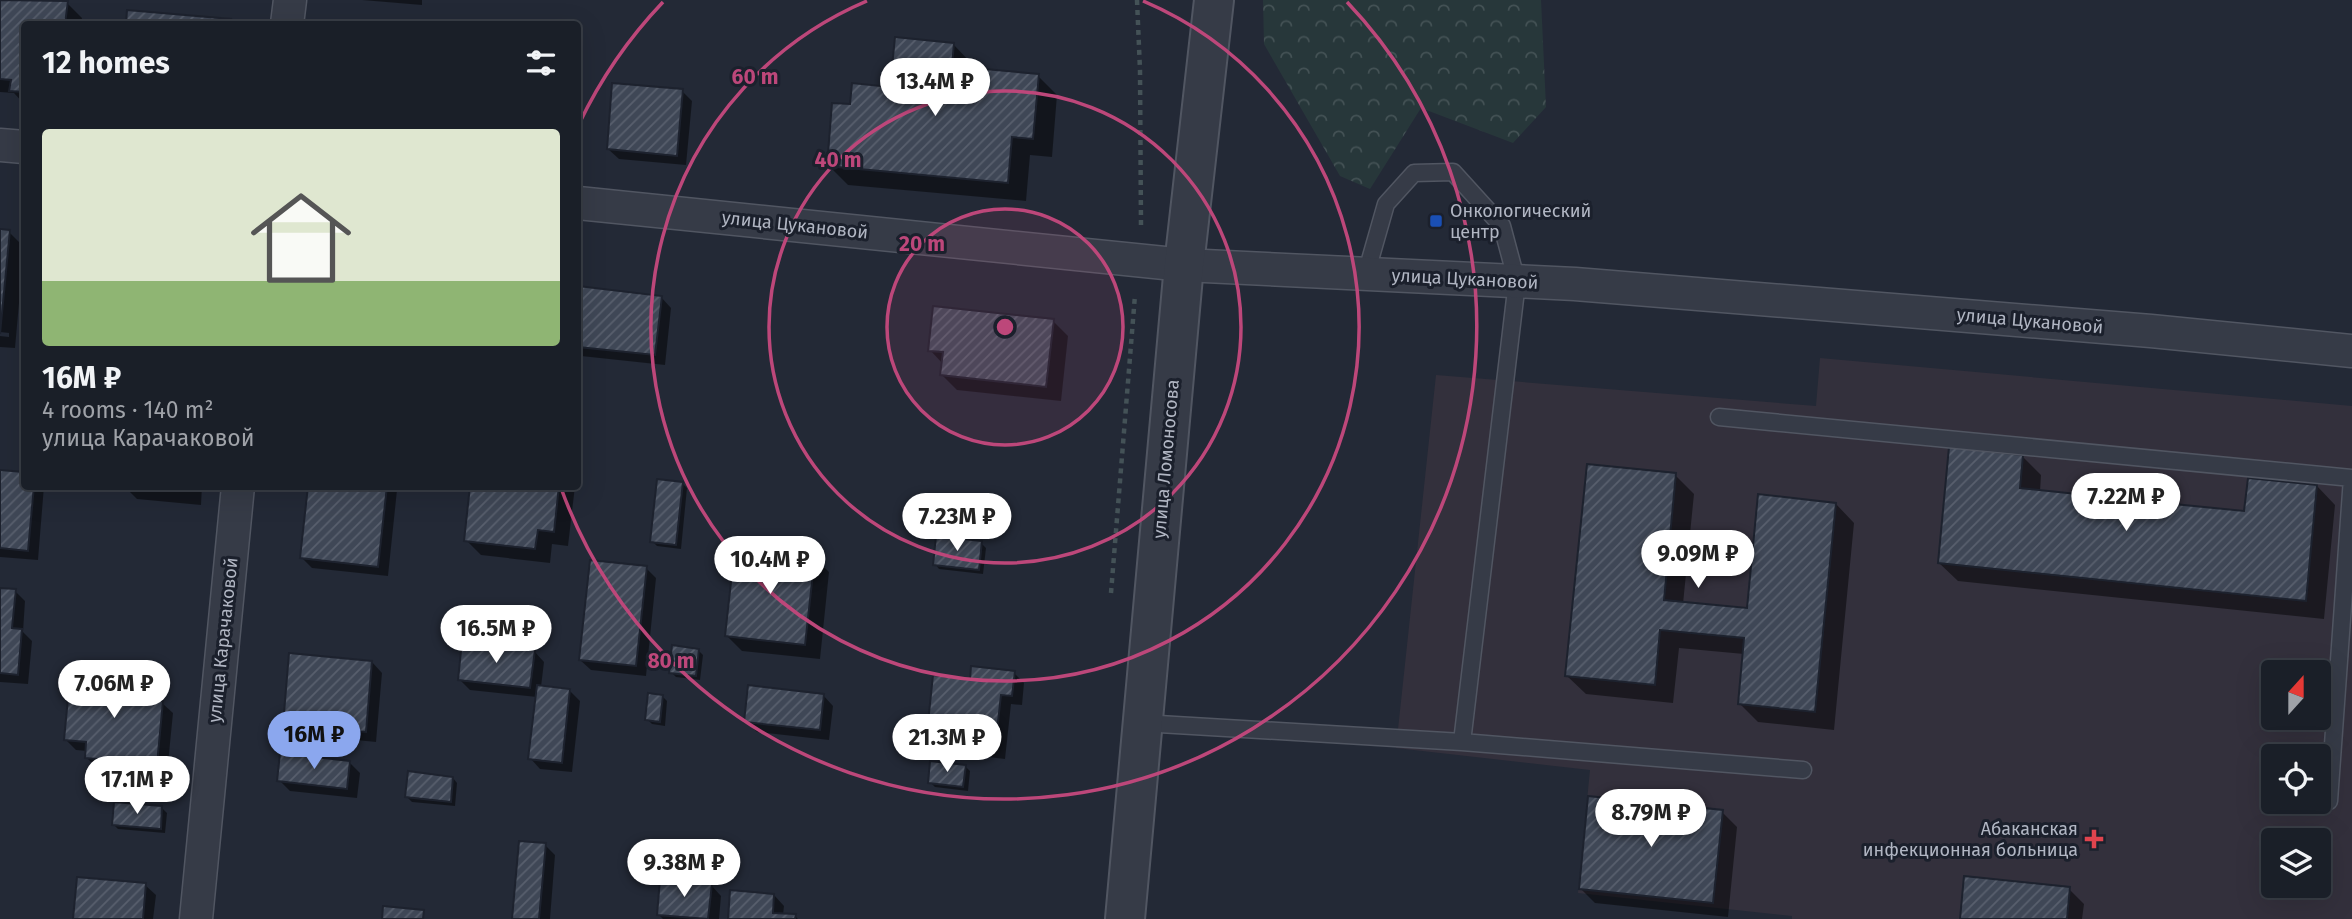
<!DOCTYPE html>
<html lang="en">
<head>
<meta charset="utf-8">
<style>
  :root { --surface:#1a1f28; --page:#232730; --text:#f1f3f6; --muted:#9fa2a8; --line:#383d45; --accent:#8ba7ee }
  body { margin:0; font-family:"Fira Sans",sans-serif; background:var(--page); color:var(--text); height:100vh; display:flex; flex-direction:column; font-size:26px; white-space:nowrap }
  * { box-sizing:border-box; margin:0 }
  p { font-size:23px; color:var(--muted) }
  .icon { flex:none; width:38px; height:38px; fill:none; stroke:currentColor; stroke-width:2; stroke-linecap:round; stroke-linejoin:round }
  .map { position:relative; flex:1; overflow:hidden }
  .side { position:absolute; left:21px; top:21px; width:560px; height:469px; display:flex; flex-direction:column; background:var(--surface); border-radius:7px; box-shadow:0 7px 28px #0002,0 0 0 2px var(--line) }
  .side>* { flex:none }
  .needle { width:46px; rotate:21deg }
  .controls { position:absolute; left:2261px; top:660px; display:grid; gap:14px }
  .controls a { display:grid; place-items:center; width:70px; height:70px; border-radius:7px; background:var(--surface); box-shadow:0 7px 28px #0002,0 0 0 2px var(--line); font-size:35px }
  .price { position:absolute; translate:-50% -60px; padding:0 16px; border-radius:24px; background:#fff; color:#222; font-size:23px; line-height:46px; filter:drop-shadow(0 2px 4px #0008) }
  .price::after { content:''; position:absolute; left:50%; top:42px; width:21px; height:16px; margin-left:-10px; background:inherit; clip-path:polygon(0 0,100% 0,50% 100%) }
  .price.active { background:var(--accent); color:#111 }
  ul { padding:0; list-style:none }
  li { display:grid; align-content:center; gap:14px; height:371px; padding:0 21px }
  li+li { border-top:2px solid var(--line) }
  li span { display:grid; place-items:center; height:217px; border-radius:7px; color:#555 }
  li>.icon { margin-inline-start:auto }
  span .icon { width:126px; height:126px; fill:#fffc; stroke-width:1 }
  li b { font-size:30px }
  h2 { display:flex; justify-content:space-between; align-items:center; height:84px; padding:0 21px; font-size:30px }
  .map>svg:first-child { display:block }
</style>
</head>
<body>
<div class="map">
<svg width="2352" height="919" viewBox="0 0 2352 919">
  <defs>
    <pattern id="forest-crowns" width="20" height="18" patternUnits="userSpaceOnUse" patternTransform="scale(1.75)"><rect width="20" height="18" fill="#27373a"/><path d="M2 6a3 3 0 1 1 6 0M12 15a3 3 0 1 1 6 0" fill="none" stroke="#445255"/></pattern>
    <pattern id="building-hatch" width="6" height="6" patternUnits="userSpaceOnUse" patternTransform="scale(1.75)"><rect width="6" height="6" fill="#3f4756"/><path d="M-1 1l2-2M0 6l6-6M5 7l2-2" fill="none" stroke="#585f6d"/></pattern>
  </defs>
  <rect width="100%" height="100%" fill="#232936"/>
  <path fill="#33303c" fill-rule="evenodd" d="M1820,358L2352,406V919H1792V916L1578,893L1590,770L1396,748L1436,375L1816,406ZM2273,672H2319V718H2273ZM2273,756H2319V802H2273ZM2273,840H2319V886H2273Z"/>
  <path fill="url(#forest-crowns)" d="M1263,0H1541L1546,107L1513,143L1421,108L1370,189L1340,176L1264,44Z"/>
  <path fill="#0007" d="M0,0L67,3L82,18L81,24H24V104L14,93L0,92Z
    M362,0H422V5Z
    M129,11L230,21L234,24H127Z
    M954,45L972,64V70L1038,76L1057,95L1052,157L1030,155L1026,201L848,185L829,166L852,106L892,89Z
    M682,91L692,101L686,165L619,159L608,149Z
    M0,231L9,232L24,247L15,348L0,347V336L9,337V333L0,332Z
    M578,288L661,297L671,308L665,365L581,356L578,352Z
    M1053,321L1068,336L1061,401L957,390L942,375L943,364L930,350Z
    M2023,457L2041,475L2040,492L2246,513L2317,486L2335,505L2324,619L1958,581L1939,563Z
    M0,472L24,474V486H44L38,560L0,557Z
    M1675,475L1694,494L1683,604L1749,610L1836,504L1854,523L1834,730L1758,722L1739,703L1744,654L1679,648L1673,703L1586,694L1567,676Z
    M682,483L687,488L681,549L657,546L652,541Z
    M124,486H202L201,505L137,499Z
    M348,486H394L397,490L388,576L312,568L302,558Z
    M471,486H575L568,546L552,544L550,563L481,555L466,540Z
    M981,543L986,548L983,574L939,569L935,564Z
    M814,557L829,572L820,659L742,651L727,636Z
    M646,568L656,578L646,676L591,670L580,660Z
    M0,589L15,591L25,601L23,632L32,641L28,684L0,682Z
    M698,650L703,655L700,680L676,677L671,672Z
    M534,651L544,662L541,687L569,690L580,701L572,772L540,769L530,758L537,697L470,690L459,679Z
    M372,662L382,673L376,742L295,734L285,724Z
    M1014,673L1024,683L1022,705L1011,704L1005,759L938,751L928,741L971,681Z
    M147,686L157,697V702L162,703L173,713L167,774L97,768L86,757L87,751L76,750L66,740Z
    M823,695L833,706L829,740L757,732L746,721Z
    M663,697L667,701L665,726L652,724L647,719Z
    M350,763L360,773L357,798L290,791L279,780Z
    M965,766L970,771L968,791L935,787L930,782Z
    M453,778L457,783L455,806L412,802L407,797Z
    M162,808L167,813L165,833L118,829L113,824Z
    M1722,812L1737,827L1728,917L1595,903L1580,888Z
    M545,845L555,855L550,919H514Z
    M145,885L156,895L153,919H75Z
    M711,885L721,896L719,919H663L659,915Z
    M2069,889L2084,904L2082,919H1961Z
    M774,895L784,906L783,915L795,916L798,919H730Z"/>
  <path fill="url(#building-hatch)" stroke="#1d222e" stroke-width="2" d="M0,0L68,1L65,24H24V92L9,91L11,80L0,79Z
    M127,10L231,19L230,24H126Z
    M895,37L954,43L952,66L1039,74L1033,139L1012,137L1008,183L827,166L832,103L850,104L852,83L890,87Z
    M612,83L683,89L677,156L607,149Z
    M0,229L10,230L0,334Z
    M578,286L662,296L655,355L578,347Z
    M933,306L1054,319L1046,387L940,375L943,352L928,351Z
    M1949,447L2023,455L2020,488L2134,500L2244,511L2248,478L2317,485L2306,601L1938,563Z
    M1587,464L1676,473L1664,600L1747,608L1758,494L1836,503L1815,712L1738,704L1744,638L1660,630L1655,685L1565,676Z
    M0,470L24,472V486H34L28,551L0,548Z
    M657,479L683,482L676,545L650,542Z
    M139,486H186V491Z
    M308,486H387L378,567L300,558Z
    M470,486H559L554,532L538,530L535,549L464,541Z
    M936,536L982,541L979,570L933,565Z
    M735,546L815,555L805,645L725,636Z
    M590,560L647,566L636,666L579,660Z
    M0,588L16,589L12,628L22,629L18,675L0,673Z
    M462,641L535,650L530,688L458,680Z
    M672,645L699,649L696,676L669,673Z
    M289,653L372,661L366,732L283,725Z
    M971,666L1015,671L1012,696L1001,695L995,749L926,742L933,675L970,679Z
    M70,677L148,685L147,700L163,701L157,764L85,758L86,742L64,740Z
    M537,685L570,689L562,763L528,759Z
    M748,685L824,694L820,730L744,722Z
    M648,693L663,695L660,722L645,720Z
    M280,753L350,761L347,789L277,781Z
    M930,761L966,765L963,787L928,783Z
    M408,771L453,777L451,802L405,797Z
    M1588,796L1723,810L1713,903L1579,889Z
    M114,802L162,806L161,829L112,825Z
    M519,841L546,843L539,919H512Z
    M1964,876L2070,887L2067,919H1960Z
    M77,877L146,883L143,919H73Z
    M660,879L712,884L708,919L657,915Z
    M730,890L774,894L773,913L796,914L795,919H728Z
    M383,906L424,910L423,919H382Z"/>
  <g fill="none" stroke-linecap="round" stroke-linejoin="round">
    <g stroke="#515662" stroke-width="19">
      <path id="service" d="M1366,274L1386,204L1414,173L1453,172L1502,226L1517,282L1462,742
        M1719,417L2352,478
        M1142,723L1462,742L1803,770
        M2329,801L2352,478"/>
    </g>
    <g stroke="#515662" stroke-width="35">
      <path id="minor" d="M287,24L290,0
        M0,145L24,147
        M578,203L1184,265L1575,284L2151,331L2352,351
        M196,919L238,486"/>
    </g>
    <g stroke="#515662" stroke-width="42">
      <path id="tertiary" d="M1125,919L1184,265L1214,0"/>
    </g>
    <path stroke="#445257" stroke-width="4.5" stroke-dasharray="5 5" stroke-linecap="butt" d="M1137,0L1140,70L1141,227
      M1111,593L1135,295"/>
    <use href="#service" stroke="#363b47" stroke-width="16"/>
    <use href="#minor" stroke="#363b47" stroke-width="32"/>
    <use href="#tertiary" stroke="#363b47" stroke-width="38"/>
  </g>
  <circle cx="1005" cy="327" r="118" fill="#bd477a" fill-opacity=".12"/>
  <g fill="none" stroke="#bd477a" stroke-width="3.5">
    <circle cx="1005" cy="327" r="118"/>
    <circle cx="1005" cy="327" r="236"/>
    <path d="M1143 1A354 354 0 1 1 867 1"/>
    <path d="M579 124A472 472 0 0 1 663 2M1347 2A472 472 0 1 1 561 488"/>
  </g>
  <rect fill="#1a4fb4" stroke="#1b202c" stroke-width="2.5" x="1429" y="214" width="14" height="14" rx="3.5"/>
  <path fill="#e0444e" stroke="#1b202c" stroke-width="2.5" d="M2090.5 828.5h7v7h7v7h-7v7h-7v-7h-7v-7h7z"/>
  <g text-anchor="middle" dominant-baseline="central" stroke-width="6" stroke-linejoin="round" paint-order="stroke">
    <g font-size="18" fill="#b1b6c3" stroke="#1b202c" text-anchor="start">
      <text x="1450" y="211">Онкологический<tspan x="1450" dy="21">центр</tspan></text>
      <text x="2078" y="829" text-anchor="end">Абаканская<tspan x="2078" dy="21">инфекционная больница</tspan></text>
    </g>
    <g font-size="18" fill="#b1b6c3" stroke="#1b202c">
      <text transform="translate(795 225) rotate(6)">улица Цукановой</text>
      <text transform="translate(1465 279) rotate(3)">улица Цукановой</text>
      <text transform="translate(2030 321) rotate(5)">улица Цукановой</text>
      <text transform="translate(1166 459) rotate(-85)">улица Ломоносова</text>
      <text transform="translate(223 640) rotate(-84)">улица Карачаковой</text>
    </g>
  </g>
  <circle cx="1005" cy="327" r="10" fill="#bd477a" stroke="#1b202c" stroke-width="3.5"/>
  <g font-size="21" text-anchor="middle" font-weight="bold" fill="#bd477a" stroke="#1b202c" stroke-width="6" stroke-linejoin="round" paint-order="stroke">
    <text x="755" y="84">60 m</text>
    <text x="838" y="167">40 m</text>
    <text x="922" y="251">20 m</text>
    <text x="671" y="668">80 m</text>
  </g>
</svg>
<div class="controls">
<a><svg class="needle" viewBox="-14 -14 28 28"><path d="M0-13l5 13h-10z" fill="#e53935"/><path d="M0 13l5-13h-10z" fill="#9fa2a8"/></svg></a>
<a><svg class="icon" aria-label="locate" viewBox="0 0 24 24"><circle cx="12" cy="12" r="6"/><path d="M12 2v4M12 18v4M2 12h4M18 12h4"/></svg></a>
<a><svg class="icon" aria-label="layers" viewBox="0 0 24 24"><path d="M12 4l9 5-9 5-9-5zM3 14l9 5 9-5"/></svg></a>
</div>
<b class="price" style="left:935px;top:118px">13.4M ₽</b>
<b class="price" style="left:2126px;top:533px">7.22M ₽</b>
<b class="price" style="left:957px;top:553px">7.23M ₽</b>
<b class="price" style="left:1698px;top:590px">9.09M ₽</b>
<b class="price" style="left:770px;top:596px">10.4M ₽</b>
<b class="price" style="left:496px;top:665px">16.5M ₽</b>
<b class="price" style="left:114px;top:720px">7.06M ₽</b>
<b class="price active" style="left:314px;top:771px">16M ₽</b>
<b class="price" style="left:947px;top:774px">21.3M ₽</b>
<b class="price" style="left:137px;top:816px">17.1M ₽</b>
<b class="price" style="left:1651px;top:849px">8.79M ₽</b>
<b class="price" style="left:684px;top:899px">9.38M ₽</b>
<section class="side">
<h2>12 homes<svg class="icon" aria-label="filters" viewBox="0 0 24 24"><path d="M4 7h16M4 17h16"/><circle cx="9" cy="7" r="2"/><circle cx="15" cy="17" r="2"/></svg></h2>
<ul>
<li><span style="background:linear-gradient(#dfe7d0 70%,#8fb573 0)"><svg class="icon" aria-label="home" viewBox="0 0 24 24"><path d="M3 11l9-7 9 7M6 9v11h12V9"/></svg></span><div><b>16M ₽</b><p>4 rooms · 140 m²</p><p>улица Карачаковой</p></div></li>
</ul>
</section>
</div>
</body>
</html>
